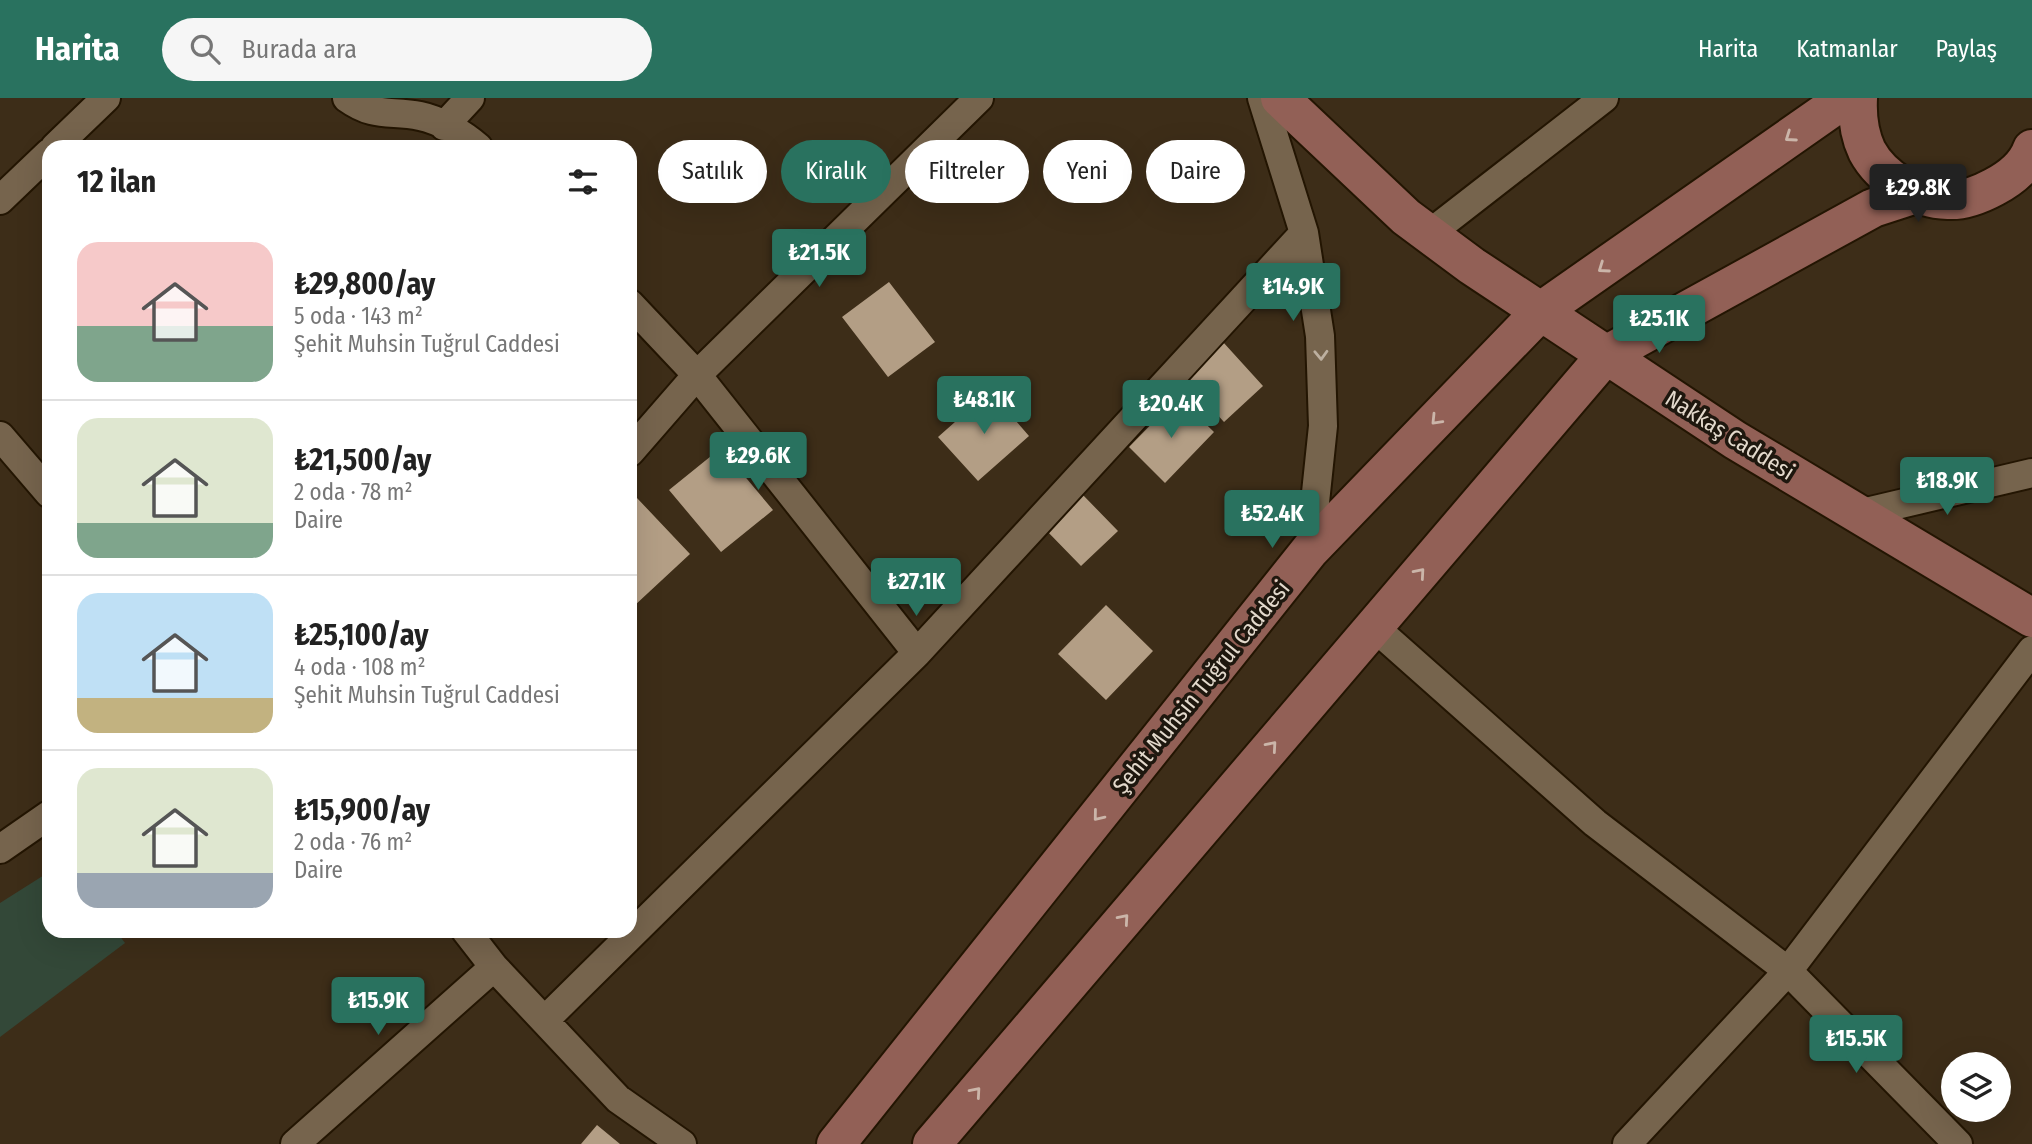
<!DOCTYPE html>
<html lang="tr">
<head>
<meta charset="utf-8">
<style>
  :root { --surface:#fff; --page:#f6f6f6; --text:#222; --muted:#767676; --line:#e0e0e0; --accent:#29725f }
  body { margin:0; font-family:"Fira Sans Condensed",sans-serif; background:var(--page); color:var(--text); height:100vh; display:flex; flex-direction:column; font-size:26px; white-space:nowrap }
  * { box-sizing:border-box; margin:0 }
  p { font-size:23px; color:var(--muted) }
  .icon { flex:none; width:38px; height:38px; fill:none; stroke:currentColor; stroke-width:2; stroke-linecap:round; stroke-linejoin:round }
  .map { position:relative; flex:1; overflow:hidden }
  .details { position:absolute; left:42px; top:42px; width:595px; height:798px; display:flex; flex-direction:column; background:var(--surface); border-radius:21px; box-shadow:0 7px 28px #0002 }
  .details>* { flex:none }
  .banner { position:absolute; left:658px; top:42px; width:665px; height:63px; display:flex; gap:14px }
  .tools { position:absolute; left:1941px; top:954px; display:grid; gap:14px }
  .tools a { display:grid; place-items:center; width:70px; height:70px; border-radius:50%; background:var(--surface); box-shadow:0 7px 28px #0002; font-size:35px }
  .price { position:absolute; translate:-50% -60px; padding:0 16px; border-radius:7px; background:var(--accent); color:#fff; font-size:23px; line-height:46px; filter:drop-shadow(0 2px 4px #0008) }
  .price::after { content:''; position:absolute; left:50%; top:42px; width:21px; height:16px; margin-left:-10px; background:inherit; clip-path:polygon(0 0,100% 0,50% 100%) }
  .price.current { background:#222; color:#fff }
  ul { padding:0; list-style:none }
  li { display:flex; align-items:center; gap:21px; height:175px; padding:0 35px }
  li+li { border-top:2px solid var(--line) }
  li span { display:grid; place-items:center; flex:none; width:196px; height:140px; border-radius:21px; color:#555 }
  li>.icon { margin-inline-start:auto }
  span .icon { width:84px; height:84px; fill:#fffc; stroke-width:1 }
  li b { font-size:30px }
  h2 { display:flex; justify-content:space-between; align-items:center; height:84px; padding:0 35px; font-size:30px }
  .tag { padding:0 24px; border-radius:32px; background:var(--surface); box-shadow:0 7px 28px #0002; font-size:24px; line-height:63px }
  .tag.current { background:var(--accent); color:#fff }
  header { display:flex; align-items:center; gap:42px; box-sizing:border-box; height:98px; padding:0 35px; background:var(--accent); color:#fff }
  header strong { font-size:33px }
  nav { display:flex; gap:38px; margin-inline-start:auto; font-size:24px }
  .search { width:490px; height:63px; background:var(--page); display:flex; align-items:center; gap:18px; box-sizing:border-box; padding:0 24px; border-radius:38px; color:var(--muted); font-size:26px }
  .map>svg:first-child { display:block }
</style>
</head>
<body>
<header>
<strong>Harita</strong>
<div class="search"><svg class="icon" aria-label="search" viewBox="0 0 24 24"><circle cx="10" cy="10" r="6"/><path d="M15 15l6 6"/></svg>Burada ara</div>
<nav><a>Harita</a><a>Katmanlar</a><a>Paylaş</a></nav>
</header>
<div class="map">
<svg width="2032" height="1046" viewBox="0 0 2032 1046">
  <rect width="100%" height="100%" fill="#3d2d18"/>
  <path fill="#334838" d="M49,774V833H116L125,845L0,939V805Z"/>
  <path fill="#b39e85" d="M889,184L935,244L888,279L842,219Z
    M1223,244L1263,288L1224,324L1184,280Z
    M990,293L1029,338L978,383L938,339Z
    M1178,299L1214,334L1165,385L1129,349Z
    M721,350L773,412L721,454L669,392Z
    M1082,396L1118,433L1081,468L1045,431Z
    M637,400L690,456L634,508L630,503V407Z
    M1106,507L1153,553L1106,602L1058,556Z
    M597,1027L620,1046H581Z"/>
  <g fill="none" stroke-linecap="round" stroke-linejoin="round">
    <g stroke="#231502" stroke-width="32">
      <path id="street" d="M347,0C375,20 390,12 420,18C440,22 463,36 478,49
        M1262,0L1304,135L1320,238L1323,328L1310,452
        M444,28L470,0
        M55,49L106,0
        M0,102L49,55
        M1429,136L1604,0
        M630,206L697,277L917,555
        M0,338L49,395
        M630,354L697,277L979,0
        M1858,416L2032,375
        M1374,529L1595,725L1788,873L1958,1046
        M0,751L49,717
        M466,833L494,869L618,1001L682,1046
        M545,922L917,555L1304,135
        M295,1046L494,869
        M1627,1046L1788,873L2032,552"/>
    </g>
    <g stroke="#231502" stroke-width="42">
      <path id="secondary" d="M1280,0L1406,119L1472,168L1735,342L2032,520
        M1858,0C1857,19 1859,36 1867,53C1882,81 1917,101 1948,102C1963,103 1981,96 1994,89C2009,81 2026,68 2032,51
        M836,1046L1310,452L1541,213L1846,0
        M932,1046L1606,257L1873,110L1916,96"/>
    </g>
    <use href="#street" stroke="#76644d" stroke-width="28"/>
    <use href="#secondary" stroke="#926056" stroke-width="38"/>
  </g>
  <defs><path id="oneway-chevron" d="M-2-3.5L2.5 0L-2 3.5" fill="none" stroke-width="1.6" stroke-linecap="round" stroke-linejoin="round" transform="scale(1.75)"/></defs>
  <g stroke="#cbb5a9">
    <use href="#oneway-chevron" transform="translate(1790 39) rotate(145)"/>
    <use href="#oneway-chevron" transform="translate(1603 170) rotate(145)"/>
    <use href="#oneway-chevron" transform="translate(1436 322) rotate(134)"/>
    <use href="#oneway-chevron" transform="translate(1420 475) rotate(-49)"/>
    <use href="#oneway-chevron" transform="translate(1272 648) rotate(-49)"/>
    <use href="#oneway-chevron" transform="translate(1098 718) rotate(129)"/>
    <use href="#oneway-chevron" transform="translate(1124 821) rotate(-49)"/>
    <use href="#oneway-chevron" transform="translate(976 994) rotate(-49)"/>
  </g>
  <use stroke="#bdb0a0" href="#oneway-chevron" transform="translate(1321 257) rotate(88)"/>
  <g text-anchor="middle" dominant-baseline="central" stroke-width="7" stroke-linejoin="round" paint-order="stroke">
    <g font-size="23" fill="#e3d9cc" stroke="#1e170e">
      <text transform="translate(1730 337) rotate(32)">Nakkaş Caddesi</text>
      <text transform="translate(1201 589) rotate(-51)">Şehit Muhsin Tuğrul Caddesi</text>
    </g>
  </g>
</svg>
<div class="tools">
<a><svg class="icon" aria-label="layers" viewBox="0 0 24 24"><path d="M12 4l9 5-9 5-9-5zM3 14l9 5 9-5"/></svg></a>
</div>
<b class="price current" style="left:1918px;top:126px">₺29.8K</b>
<b class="price" style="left:819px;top:191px">₺21.5K</b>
<b class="price" style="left:1293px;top:225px">₺14.9K</b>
<b class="price" style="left:1659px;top:257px">₺25.1K</b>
<b class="price" style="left:984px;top:338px">₺48.1K</b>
<b class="price" style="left:1171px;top:342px">₺20.4K</b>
<b class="price" style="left:758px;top:394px">₺29.6K</b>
<b class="price" style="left:1947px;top:419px">₺18.9K</b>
<b class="price" style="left:1272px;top:452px">₺52.4K</b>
<b class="price" style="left:916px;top:520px">₺27.1K</b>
<b class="price" style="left:378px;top:939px">₺15.9K</b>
<b class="price" style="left:1856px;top:977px">₺15.5K</b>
<div class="banner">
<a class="tag">Satılık</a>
<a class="tag current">Kiralık</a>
<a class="tag">Filtreler</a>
<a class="tag">Yeni</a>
<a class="tag">Daire</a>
</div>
<section class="details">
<h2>12 ilan<svg class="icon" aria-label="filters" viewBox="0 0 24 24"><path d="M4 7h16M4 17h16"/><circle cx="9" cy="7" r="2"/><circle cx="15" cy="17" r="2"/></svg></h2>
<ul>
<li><span style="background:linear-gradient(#f6c9c9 60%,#7fa58c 0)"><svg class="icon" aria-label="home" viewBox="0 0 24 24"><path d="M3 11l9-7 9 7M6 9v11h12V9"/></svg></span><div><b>₺29,800/ay</b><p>5 oda · 143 m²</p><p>Şehit Muhsin Tuğrul Caddesi</p></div></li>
<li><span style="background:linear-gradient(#dfe7d0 75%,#7fa58c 0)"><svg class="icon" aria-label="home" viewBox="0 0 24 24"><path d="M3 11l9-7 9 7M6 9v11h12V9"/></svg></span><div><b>₺21,500/ay</b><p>2 oda · 78 m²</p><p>Daire</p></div></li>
<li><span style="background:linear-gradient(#bfe0f5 75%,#c2b280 0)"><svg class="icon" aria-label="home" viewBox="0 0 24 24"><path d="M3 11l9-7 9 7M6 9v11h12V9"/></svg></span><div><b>₺25,100/ay</b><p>4 oda · 108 m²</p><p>Şehit Muhsin Tuğrul Caddesi</p></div></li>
<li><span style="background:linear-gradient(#dfe7d0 75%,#9aa5b1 0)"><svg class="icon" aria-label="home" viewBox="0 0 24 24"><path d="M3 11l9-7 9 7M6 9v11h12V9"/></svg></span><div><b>₺15,900/ay</b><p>2 oda · 76 m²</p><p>Daire</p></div></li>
</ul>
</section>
</div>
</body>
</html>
